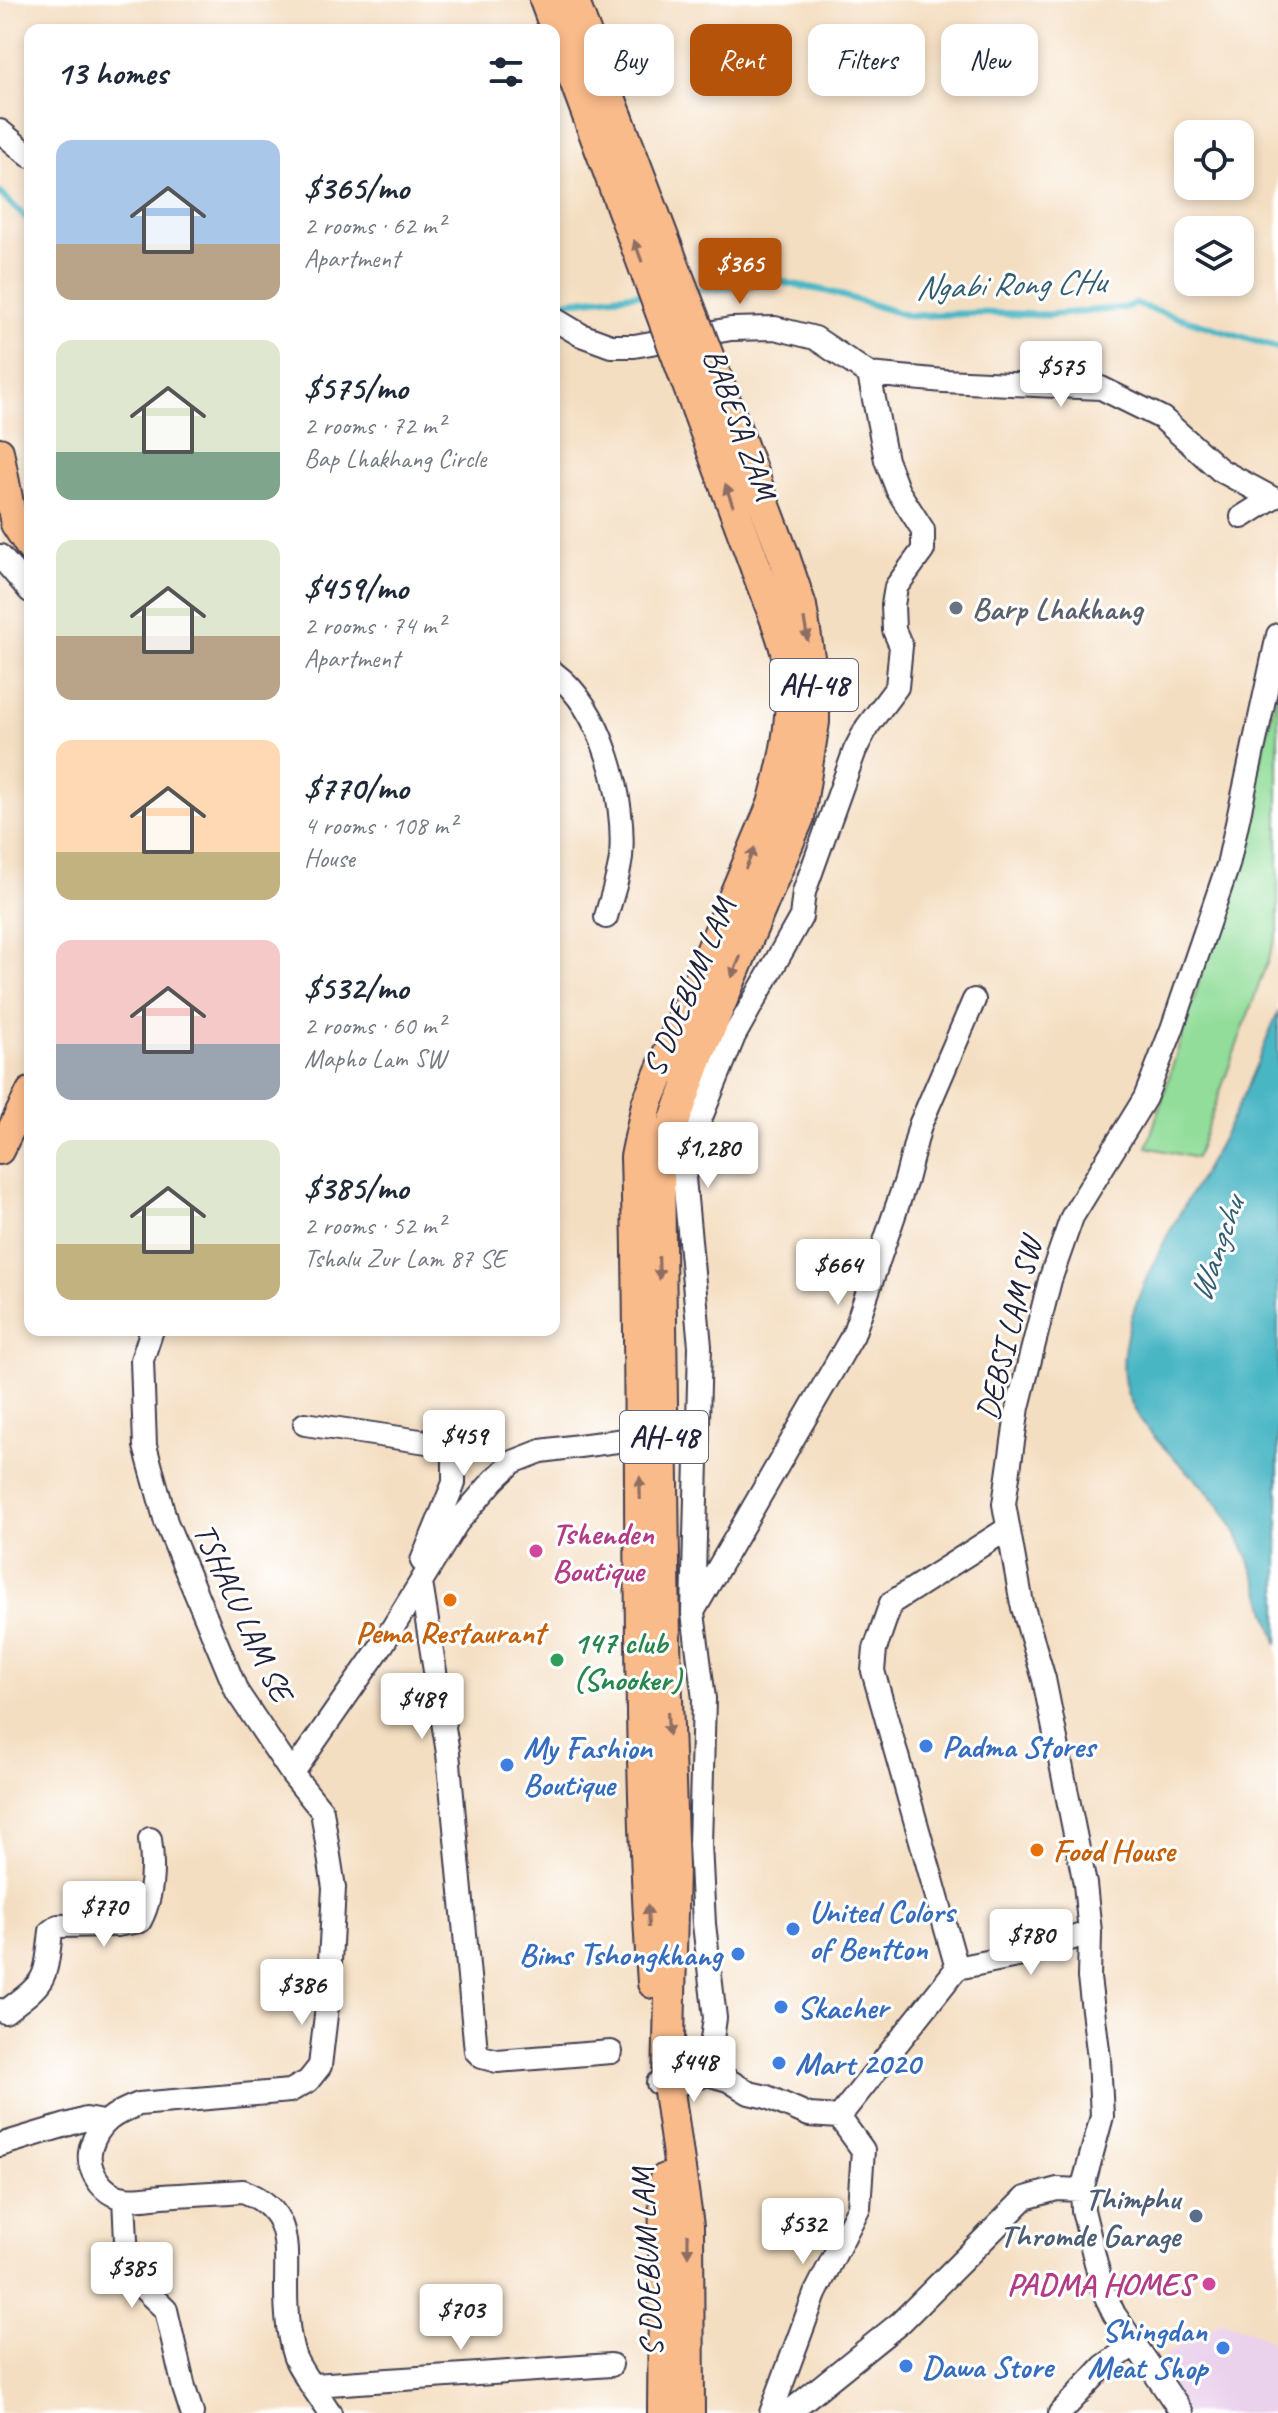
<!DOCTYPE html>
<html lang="en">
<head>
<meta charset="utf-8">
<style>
  :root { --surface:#fff; --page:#f6f6f7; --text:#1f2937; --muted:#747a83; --accent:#b45309 }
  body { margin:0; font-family:Caveat,sans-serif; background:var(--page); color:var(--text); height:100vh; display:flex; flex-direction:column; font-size:30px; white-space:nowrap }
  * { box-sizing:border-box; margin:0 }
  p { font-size:26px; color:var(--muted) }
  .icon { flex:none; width:44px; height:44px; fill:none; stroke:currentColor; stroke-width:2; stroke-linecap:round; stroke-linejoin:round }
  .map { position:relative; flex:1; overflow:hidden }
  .panel { position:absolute; left:24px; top:24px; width:536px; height:1312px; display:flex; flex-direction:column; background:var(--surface); border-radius:16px; box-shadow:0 4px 12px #0003 }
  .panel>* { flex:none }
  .hud { position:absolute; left:584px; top:24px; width:574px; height:72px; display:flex; gap:16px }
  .fabs { position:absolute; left:1174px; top:120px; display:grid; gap:16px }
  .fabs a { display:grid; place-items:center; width:80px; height:80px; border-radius:16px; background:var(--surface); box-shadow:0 4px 12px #0003; font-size:40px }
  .price { position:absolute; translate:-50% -68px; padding:0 18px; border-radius:8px; background:#fff; color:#222; font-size:26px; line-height:52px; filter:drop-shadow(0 2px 4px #0008) }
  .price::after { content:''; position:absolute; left:50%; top:48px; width:24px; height:18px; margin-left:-12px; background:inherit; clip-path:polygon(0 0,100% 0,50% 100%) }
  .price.selected { background:var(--accent); color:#fff }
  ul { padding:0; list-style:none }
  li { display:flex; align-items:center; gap:24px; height:200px; padding:0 32px }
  li span { display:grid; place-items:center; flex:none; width:224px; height:160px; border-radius:16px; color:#555 }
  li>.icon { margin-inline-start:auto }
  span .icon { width:96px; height:96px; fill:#fffc; stroke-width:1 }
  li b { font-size:34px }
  h2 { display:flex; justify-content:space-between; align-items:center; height:96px; padding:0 32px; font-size:34px }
  .pill { padding:0 28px; border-radius:16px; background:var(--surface); box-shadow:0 4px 12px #0003; font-size:28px; line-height:72px }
  .pill.selected { background:var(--accent); color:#fff }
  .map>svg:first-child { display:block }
</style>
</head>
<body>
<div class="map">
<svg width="1278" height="2413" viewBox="0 0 1278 2413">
  <rect width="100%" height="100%" fill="#fff"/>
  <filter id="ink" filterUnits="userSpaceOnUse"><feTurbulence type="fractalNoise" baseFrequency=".0125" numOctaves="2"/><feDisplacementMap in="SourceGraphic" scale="16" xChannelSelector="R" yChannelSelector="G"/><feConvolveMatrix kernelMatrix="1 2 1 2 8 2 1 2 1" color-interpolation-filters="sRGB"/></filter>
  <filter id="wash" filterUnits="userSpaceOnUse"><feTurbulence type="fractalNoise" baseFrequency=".006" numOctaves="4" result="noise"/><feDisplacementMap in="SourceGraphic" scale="32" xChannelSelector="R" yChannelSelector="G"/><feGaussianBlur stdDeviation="1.8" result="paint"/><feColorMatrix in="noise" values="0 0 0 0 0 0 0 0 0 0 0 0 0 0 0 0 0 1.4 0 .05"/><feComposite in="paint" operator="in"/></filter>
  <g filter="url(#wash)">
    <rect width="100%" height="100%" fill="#f4dec1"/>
    <path fill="#ead1ec" d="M1223,2321L1270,2340L1278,2365V2413H1184L1156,2372L1166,2354Z"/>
    <path fill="#91dd99" stroke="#5a806a" stroke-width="2" d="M1278,685V932L1196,1158L1147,1147L1241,849Z"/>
    <path fill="#49b6c4" stroke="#366c80" stroke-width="2" d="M1278,1011V1645C1260,1594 1248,1539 1212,1497C1185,1465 1147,1439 1130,1400C1097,1328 1193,1198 1225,1133C1245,1094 1262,1052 1278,1011Z"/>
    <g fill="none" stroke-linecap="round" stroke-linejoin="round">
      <path stroke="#49b6c4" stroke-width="7" d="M0,193L30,222
        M693,290L746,287L776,281L827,291L909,316L980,313L1048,315L1123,308L1135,304L1278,348
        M554,310L564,302L645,293"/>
    </g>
  </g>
  <g filter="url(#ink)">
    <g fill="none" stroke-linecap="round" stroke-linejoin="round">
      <g stroke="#423e4f" stroke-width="26">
        <path id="minor" d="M0,131L30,156
          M554,319L581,335L611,346H634L731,329L775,328L815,338L869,374L886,460L898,491L923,530V550L896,587L893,605L894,630L901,646L897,687L867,727L855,750L804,892L801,917L734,1036L690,1144L684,1178L700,1346L693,1613L704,1699L700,1844L704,1924L715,2018L707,2074
          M869,374L944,381L1101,388L1162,418L1220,470L1272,498L1242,517
          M0,556L30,591
          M554,673C603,709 626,799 621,857C619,877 611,898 606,917
          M152,1330L142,1360L145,1446L166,1522L237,1692L292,1774L322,1811L334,1888L328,1998L320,2066L308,2081L290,2091L139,2104C115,2113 99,2122 91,2147C85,2169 102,2195 125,2198C136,2200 150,2197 162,2196C189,2194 216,2193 243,2191C292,2210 286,2244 286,2288C286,2308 288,2336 294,2355C298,2369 321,2398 330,2413
          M305,1424L454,1446V1483L422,1561
          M421,1583L448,1753L476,2051L482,2057L497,2061L611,2052
          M694,1610L853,1335L906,1180L920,1125L974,1000
          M292,1774L384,1642L457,1523L494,1480L513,1462L541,1451L640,1438
          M957,1968L873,1671L875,1649L891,1603L1007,1529
          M957,1968L1027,1954L1090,1932
          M0,2010L5,2012C47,1980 45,1983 51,1931L58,1926L117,1925L140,1921C153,1896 154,1867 150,1839
          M707,2074L728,2080L749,2093L767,2097L809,2115L839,2117
          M658,2083L688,2082L707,2074
          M839,2117L957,1968
          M0,2145L86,2119L103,2122
          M124,2198L127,2262L143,2288L166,2310L184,2388L192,2413
          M314,2385L611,2365
          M771,2413L815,2294L859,2207L863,2150L839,2117
          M788,2413L901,2322L1025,2198L1057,2189L1082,2190
          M1060,2413L1104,2366L1135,2344
          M1182,2413L1114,2314L1102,2288L1083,2210L1082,2190L1102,2116L1099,2058L1089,1978L1090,1932L1085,1884L1044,1679L1022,1604L1004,1504L1018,1407L1050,1280L1072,1217L1145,1098L1172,1029L1228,865L1278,635"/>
      </g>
      <g stroke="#423e4f" stroke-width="30">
        <path id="major" d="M0,451L14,524L30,549
          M0,1151L30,1091"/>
      </g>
      <g stroke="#423e4f" stroke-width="34">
        <path id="highway" d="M545,0L591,124
          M573,0L617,116
          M653,1983C634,1709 644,1432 636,1157L647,1104L773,804C786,757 797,705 787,656C781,627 766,597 756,568
          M663,2413L665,2179
          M689,2413L688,2226L668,2084L673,1867L665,1643L659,1164L697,1059L799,817L814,722V689L801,606L784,556"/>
      </g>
      <use href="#minor" stroke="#fff" stroke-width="22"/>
      <use href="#major" stroke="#fabb8b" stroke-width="26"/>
      <use href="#highway" stroke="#fabb8b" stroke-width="30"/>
      <g stroke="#423e4f" stroke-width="34" stroke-linecap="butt">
        <path id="highway-bridge" d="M617,116L784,556
          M591,124L756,568"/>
      </g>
      <use href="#highway-bridge" stroke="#fabb8b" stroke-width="30"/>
    </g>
    <defs><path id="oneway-solid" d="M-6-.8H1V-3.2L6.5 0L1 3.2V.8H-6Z" transform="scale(2)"/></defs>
    <g fill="#8e6e63">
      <use href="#oneway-solid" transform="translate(638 251) rotate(-110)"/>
      <use href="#oneway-solid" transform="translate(729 495) rotate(-110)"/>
      <use href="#oneway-solid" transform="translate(806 630) rotate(80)"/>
      <use href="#oneway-solid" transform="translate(750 858) rotate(-67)"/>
      <use href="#oneway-solid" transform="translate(736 967) rotate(113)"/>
      <use href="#oneway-solid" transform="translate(659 1268) rotate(88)"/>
      <use href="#oneway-solid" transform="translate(640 1488) rotate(-91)"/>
      <use href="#oneway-solid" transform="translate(668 1724) rotate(88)"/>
      <use href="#oneway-solid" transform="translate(648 1916) rotate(-93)"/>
      <use href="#oneway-solid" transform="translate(688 2245) rotate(90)"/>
    </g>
  </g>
  <circle fill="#6b7280" stroke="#fff" stroke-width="3" cx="956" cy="608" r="8"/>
  <g fill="#d1479c" stroke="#fff" stroke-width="3">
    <circle cx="536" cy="1551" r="8"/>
    <circle cx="1209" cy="2284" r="8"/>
  </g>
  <g fill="#e8710a" stroke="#fff" stroke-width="3">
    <circle cx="450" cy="1600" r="8"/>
    <circle cx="1037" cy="1850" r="8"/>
  </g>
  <circle fill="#2e9e5b" stroke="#fff" stroke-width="3" cx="557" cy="1660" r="8"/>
  <g fill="#3f7fe0" stroke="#fff" stroke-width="3">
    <circle cx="926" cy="1746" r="8"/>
    <circle cx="507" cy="1765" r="8"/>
    <circle cx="793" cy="1929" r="8"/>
    <circle cx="738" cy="1954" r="8"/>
    <circle cx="781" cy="2007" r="8"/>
    <circle cx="779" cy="2063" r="8"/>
    <circle cx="1223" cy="2348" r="8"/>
    <circle cx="906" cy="2366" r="8"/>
  </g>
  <circle fill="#5c6f8a" stroke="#fff" stroke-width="3" cx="1196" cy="2216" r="8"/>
  <g text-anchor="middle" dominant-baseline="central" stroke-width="6" stroke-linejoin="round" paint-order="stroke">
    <g fill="#fff" stroke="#646476" stroke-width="2">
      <rect x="770" y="659" width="88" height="52" rx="6"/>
      <rect x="620" y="1411" width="88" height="52" rx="6"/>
    </g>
    <g font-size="30" font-weight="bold" fill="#22223b">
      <text x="814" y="685">AH-48</text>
      <text x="664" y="1437">AH-48</text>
    </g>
    <g font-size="32" fill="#22223b" stroke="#fff">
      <text transform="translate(740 424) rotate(70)">BABESA ZAM</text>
      <text transform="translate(689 987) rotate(-67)">S DOEBUM LAM</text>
      <text transform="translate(1009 1329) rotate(-76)">DEBSI LAM SW</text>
      <text transform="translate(243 1612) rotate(65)">TSHALU LAM SE</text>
      <text transform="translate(647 2262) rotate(-93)">S DOEBUM LAM</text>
    </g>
    <g font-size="32" font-weight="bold" fill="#5b616d" stroke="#fff" text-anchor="start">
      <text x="972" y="608">Barp Lhakhang</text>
    </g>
    <g font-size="32" font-weight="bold" fill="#b23c85" stroke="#fff" text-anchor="start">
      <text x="552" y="1533">Tshenden<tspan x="552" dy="37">Boutique</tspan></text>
      <text x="1193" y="2284" text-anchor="end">PADMA HOMES</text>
    </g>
    <g font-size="32" font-weight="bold" fill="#c56008" stroke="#fff">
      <text x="450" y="1632">Pema Restaurant</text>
      <text x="1053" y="1850" text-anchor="start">Food House</text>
    </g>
    <g font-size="32" font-weight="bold" fill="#27864d" stroke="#fff" text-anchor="start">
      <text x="573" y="1642">147 club<tspan x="573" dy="37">(Snooker)</tspan></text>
    </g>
    <g font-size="32" font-weight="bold" fill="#366cbe" stroke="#fff" text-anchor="start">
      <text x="942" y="1746">Padma Stores</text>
      <text x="523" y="1747">My Fashion<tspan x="523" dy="37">Boutique</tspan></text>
      <text x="809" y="1911">United Colors<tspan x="809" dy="37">of Bentton</tspan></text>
      <text x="722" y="1954" text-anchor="end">Bims Tshongkhang</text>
      <text x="797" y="2007">Skacher</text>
      <text x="795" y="2063">Mart 2020</text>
      <text x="1207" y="2330" text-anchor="end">Shingdan<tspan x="1207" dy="37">Meat Shop</tspan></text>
      <text x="922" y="2366">Dawa Store</text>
    </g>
    <g font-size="32" font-weight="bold" fill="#4e5e75" stroke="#fff" text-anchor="end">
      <text x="1180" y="2198">Thimphu<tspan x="1180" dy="37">Thromde Garage</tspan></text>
    </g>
    <g font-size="34" font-style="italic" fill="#325d72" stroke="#fff">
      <text transform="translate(1010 284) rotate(-2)">Ngabi Rong CHu</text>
      <text transform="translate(1216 1249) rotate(-71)">Wangchu</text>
    </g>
  </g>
</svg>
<div class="fabs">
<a><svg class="icon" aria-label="locate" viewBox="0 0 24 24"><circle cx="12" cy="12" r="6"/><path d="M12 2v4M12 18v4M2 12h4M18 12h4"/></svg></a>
<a><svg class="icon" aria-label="layers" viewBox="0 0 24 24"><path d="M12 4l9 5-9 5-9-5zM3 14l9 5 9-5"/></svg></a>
</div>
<b class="price selected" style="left:740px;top:306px">$365</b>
<b class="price" style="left:1061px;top:409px">$575</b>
<b class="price" style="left:708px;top:1190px">$1,280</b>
<b class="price" style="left:838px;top:1307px">$664</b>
<b class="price" style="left:464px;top:1478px">$459</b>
<b class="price" style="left:422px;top:1741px">$489</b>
<b class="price" style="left:104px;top:1949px">$770</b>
<b class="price" style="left:1031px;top:1977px">$780</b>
<b class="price" style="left:302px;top:2027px">$386</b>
<b class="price" style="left:694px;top:2104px">$448</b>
<b class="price" style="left:803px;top:2266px">$532</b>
<b class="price" style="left:132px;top:2310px">$385</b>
<b class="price" style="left:461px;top:2352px">$703</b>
<div class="hud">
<a class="pill">Buy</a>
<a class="pill selected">Rent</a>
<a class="pill">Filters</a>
<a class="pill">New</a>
</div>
<section class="panel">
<h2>13 homes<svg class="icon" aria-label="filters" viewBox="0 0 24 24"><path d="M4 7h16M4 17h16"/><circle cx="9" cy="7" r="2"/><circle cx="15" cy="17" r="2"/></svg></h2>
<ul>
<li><span style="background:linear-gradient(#a9c7e8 65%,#b9a48a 0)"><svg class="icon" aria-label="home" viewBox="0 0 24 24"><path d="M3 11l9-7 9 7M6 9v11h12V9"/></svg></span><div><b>$365/mo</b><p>2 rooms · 62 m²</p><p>Apartment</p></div></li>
<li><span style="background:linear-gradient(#dfe7d0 70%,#7fa58c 0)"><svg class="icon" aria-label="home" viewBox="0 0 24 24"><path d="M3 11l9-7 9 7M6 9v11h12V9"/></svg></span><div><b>$575/mo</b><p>2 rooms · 72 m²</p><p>Bap Lhakhang Circle</p></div></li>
<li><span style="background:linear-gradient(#dfe7d0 60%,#b9a48a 0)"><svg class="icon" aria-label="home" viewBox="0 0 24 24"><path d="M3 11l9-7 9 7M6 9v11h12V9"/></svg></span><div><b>$459/mo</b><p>2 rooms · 74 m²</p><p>Apartment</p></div></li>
<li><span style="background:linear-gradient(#ffd9b3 70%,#c2b280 0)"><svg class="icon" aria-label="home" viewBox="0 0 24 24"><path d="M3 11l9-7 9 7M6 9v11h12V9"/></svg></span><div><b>$770/mo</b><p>4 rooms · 108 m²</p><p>House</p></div></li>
<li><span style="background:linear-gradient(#f6c9c9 65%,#9aa5b1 0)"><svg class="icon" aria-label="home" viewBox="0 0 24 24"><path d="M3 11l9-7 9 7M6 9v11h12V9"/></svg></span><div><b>$532/mo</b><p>2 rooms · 60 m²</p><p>Mapho Lam SW</p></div></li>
<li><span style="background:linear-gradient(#dfe7d0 65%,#c2b280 0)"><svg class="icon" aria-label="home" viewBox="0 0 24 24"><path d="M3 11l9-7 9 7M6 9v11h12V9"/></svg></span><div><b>$385/mo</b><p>2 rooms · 52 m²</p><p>Tshalu Zur Lam 87 SE</p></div></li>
</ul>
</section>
</div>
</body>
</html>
